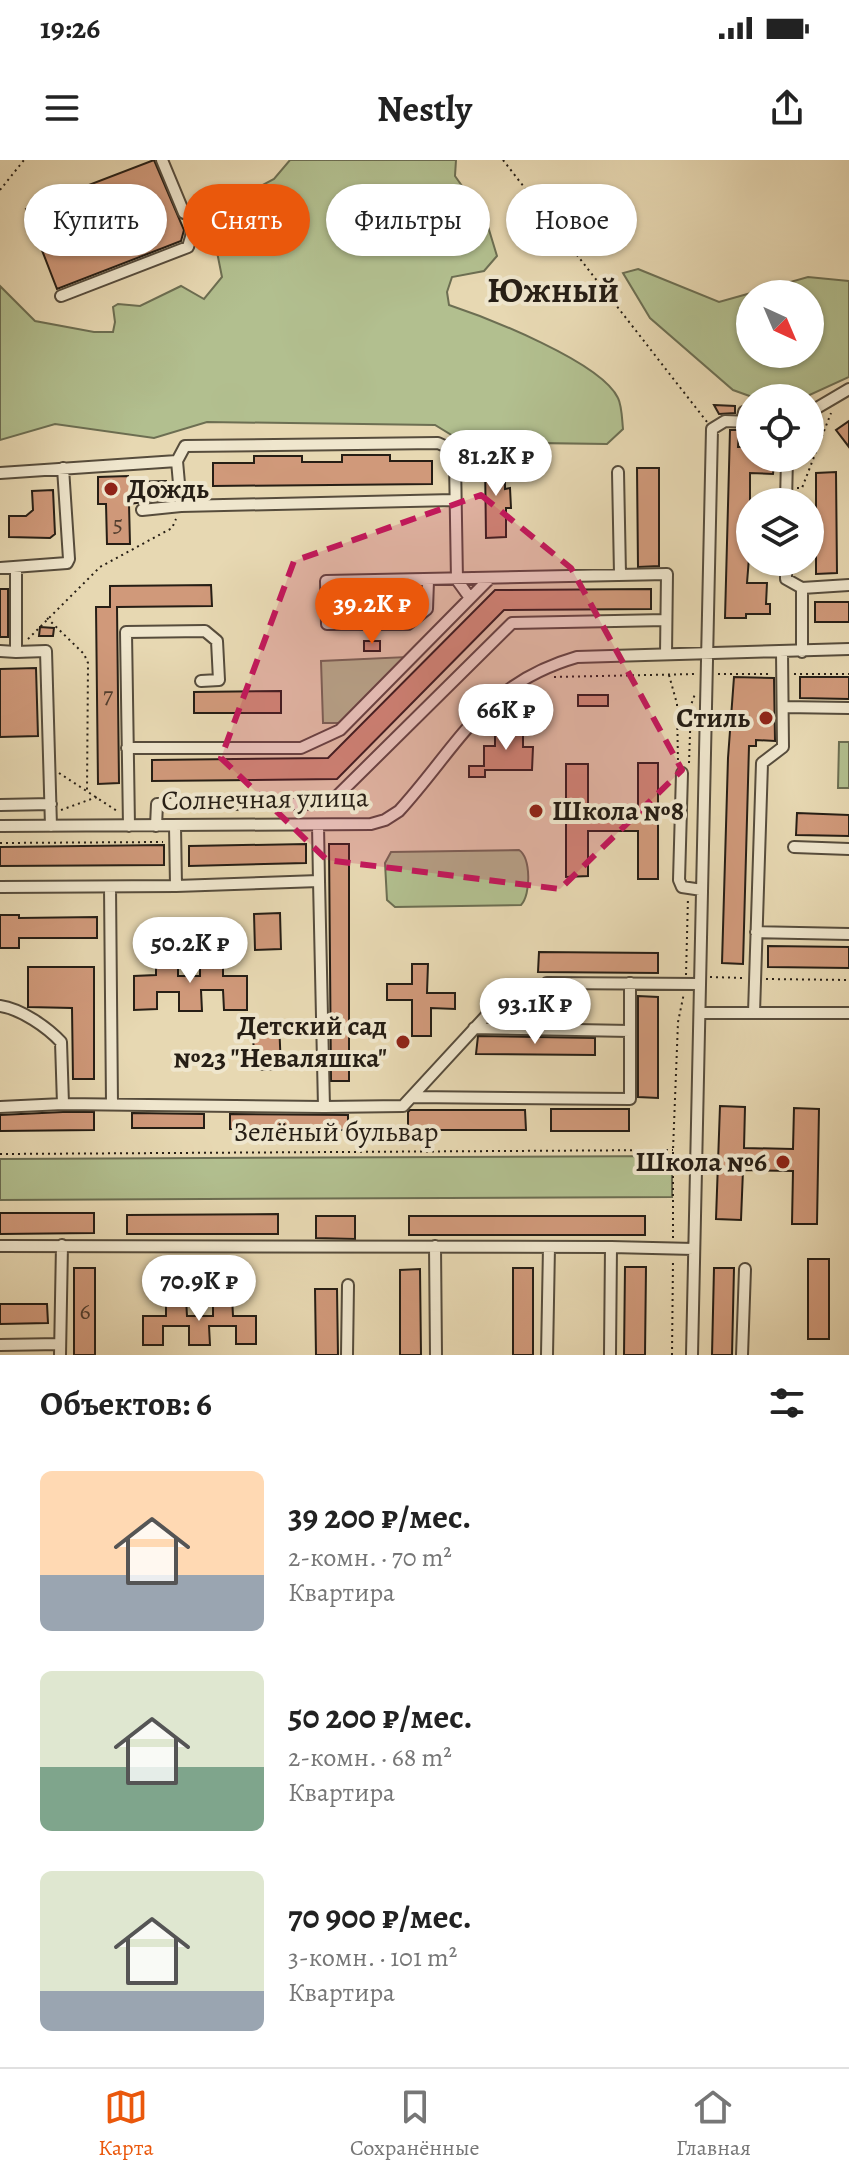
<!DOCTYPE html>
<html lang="ru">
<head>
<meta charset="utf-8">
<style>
  :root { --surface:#fff; --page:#f6f6f6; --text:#222; --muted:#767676; --line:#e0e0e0; --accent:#ea580c }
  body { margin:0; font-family:Alegreya,serif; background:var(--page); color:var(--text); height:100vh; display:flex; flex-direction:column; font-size:30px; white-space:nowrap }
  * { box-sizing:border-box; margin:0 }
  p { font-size:26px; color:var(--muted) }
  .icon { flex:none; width:44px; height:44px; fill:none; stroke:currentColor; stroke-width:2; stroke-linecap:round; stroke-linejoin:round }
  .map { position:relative; height:1195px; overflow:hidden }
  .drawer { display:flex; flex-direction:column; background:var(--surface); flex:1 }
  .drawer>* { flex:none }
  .banner { position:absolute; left:24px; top:24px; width:802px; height:72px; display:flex; gap:16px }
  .needle { width:52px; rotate:136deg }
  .buttons { position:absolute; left:736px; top:120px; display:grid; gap:16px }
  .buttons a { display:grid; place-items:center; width:88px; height:88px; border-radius:50%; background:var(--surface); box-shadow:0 2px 6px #0004; font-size:40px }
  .price { position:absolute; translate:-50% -68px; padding:0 18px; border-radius:28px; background:#fff; color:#222; font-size:26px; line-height:52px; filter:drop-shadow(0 2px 4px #0008) }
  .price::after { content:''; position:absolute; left:50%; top:48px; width:24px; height:18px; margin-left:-12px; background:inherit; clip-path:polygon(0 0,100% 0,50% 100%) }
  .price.selected { background:var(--accent); color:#fff }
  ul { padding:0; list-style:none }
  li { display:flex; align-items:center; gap:24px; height:200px; padding:0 40px }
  li span { display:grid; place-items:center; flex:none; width:224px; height:160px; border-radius:12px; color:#555 }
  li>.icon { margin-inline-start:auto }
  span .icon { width:96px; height:96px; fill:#fffc; stroke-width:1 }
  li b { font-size:34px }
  h2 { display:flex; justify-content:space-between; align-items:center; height:96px; padding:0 40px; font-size:34px }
  .chip { padding:0 28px; border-radius:36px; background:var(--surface); box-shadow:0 2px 6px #0004; font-size:28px; line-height:72px }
  .chip.selected { background:var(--accent); color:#fff }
  .status { display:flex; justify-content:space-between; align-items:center; height:56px; padding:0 40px; background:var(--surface); direction:ltr }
  .status svg { height:22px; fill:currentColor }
  header { display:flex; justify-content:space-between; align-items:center; height:104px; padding:0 40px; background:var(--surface); font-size:36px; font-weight:700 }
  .tabs { display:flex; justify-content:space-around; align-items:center; height:112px; border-top:2px solid var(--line); background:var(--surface); font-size:22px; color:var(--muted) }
  .tabs a { display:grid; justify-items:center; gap:4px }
  .tabs .selected { color:var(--accent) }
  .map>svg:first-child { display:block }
</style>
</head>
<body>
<div class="status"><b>19:26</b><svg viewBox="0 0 49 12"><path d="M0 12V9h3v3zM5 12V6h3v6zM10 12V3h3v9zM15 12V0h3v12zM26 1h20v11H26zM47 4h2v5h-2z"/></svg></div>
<header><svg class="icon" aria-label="menu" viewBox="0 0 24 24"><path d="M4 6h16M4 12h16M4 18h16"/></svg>Nestly<svg class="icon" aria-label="share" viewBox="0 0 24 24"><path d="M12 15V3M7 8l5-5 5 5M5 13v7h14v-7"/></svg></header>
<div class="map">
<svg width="849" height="1195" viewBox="0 0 849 1195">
  <rect width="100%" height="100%" fill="#e7d8b2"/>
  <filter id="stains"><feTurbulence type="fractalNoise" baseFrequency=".0025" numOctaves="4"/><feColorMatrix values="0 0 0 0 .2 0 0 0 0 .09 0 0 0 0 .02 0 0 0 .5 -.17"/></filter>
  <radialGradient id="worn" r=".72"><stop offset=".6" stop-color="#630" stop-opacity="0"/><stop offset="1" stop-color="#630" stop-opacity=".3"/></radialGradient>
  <path fill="#b2bf8f" stroke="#6c6e52" stroke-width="2" fill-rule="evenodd" d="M290,0H456L455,16L486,60L497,96L484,111L452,117L447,132L449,145C488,158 601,202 618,238C622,246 622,260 623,269L607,284L463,282L435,265L207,262L154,278L55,264L0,280V126L35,161L94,172H113L115,162L113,147L118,144L140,146L181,126L204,139L222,117L215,82L242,68L240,37L274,19Z
    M638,109L719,142L808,117L849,121V217L803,238H755L733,230L650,158L623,113ZM750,134H810V194H750Z
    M406,497L341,563H323L321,501Z
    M839,582H849V628H838Z
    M519,690C531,698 531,735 521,745L395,747L387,740L385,703L391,692Z
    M672,996V1037L0,1040V999Z"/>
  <path fill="#d0997a" stroke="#261e15" stroke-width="2" d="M154,0L184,70L181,81L57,129L26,49Z
    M714,245L735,246V253L719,254Z
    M849,261V287L836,270Z
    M730,270H739L738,287H750V298H770L769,304H774L773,314L750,313V385L747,423H767L766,444H770V454H746V458H725Z
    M342,295H390V301H432V324L213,326V303H254V296H302V302H342Z
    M505,298V329L510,328L511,348H506V377L486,378L485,299Z
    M637,308H659V406L638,407Z
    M836,312L837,413L816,414V313Z
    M128,316V322L166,321L167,339L129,344L130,384H107L106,344H98V317Z
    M53,330L55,374L50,378L9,377V356H26L33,350L32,331Z
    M211,425L212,446L117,447L119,623L98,624L96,447H110V426Z
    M0,429H8V477H0Z
    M651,429V449L504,450L337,619L152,621V600L328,598L495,430Z
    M417,434V447L405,456H335L334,435Z
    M815,442H849V462H815Z
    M40,467L54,468L53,476H39Z
    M364,481H380V491H364Z
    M36,508L38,576L0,577V509Z
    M734,517L774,518L775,581L756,580V586H749L743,804L722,803L728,598Z
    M800,517H849V539L800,538Z
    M281,531V553H194V532Z
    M578,535H608V546H578Z
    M495,563H523V587H533L532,610H485V617H469V606H484V586H495Z
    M638,603H658V719H638V671H588V716L566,717V604H588V652H638Z
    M797,653L849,655V676L796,675Z
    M306,684V703L189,706V686Z
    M329,684H349V921H331Z
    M164,685V705L0,706V687Z
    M280,753L281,789L255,790L254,754Z
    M0,755H19V758L97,757V778H19V788H0Z
    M768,786L849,787V808L768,807Z
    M539,792L658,793V813L538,812Z
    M200,796H223V816H247V850H224L223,830H201L202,851H179V832H157V849L134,850V816L156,815V797H178V816H200Z
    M412,804H428L427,833H455V849L431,848V876H412V840H387V824H412Z
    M28,807H94V919H73L72,848L28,847Z
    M638,836L658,837V938L638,937Z
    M279,861L281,909L254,910L253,862Z
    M478,876L595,878V895L476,894Z
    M720,946L745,947L744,988L793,989L794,948L819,949L817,1064H792L793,1011L743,1010L741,1060L716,1059Z
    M551,949H629V971H551Z
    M410,950H525L526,970H408V952Z
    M63,952H94V970L0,971V955Z
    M132,953L204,954V968H132Z
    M230,954L348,955V970L230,969Z
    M0,1053H94V1073L0,1074Z
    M278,1054V1074H127V1055Z
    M316,1056H355V1079L316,1078Z
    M409,1056H645V1075H409Z
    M808,1099H829V1179H808Z
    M625,1107H646L645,1195H624Z
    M74,1108H95V1195H74Z
    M513,1108H533V1195H513Z
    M714,1108H734L732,1195H712Z
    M420,1109L421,1195H400V1110Z
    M315,1129H337L338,1195H316Z
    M213,1137H232L233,1156H256V1184H236V1166H209L210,1185H189V1166H163V1185H143V1156H166V1138H186L187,1156H213Z
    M0,1144H47L48,1163L0,1164Z"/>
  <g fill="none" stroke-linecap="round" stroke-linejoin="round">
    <g stroke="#564c3c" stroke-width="14">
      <path id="minor" d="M61,136L188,87L191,77L194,49L184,53L162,0
        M810,252L849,229
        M742,262L744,252H750
        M177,301L181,346L454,340
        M618,312L620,414
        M0,313L177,301L185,286L438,283L449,288L455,301L457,420L470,438
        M786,342L787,298
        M142,350L181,346
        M786,402V419L802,428L849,425
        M16,407V492L46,491L51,666
        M0,408L67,403L69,399L63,308
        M428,421L427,449L408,464H327L326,421L667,414L666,494
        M0,491L16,492
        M802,492V428
        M784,547L849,548
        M127,588H301L340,570L490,418
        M682,613L679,720L682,727L702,730
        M0,645L51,644
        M0,666L371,664L385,660L399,651C459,585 483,524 577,497L849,489
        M129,666L126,472L205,471L217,481L219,520L201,521
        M156,666L157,644H329L512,463L666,460
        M175,666L176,726
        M794,687L849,689
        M0,727L176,726L319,721L318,665
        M110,727L112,944
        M756,772L849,774
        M0,846C21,849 47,867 61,882L63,944
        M700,853H849
        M754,853L762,603L783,587L782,492
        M474,868L630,871V823
        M412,937L630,939V871
        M0,947L63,944L324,947L319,721
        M324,947L403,946L498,843L533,845L547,823L700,824
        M0,1086L611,1087L610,1195
        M435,1086L436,1195
        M611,1087L694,1089
        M0,1185L60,1184
        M60,1195L62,1085
        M347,1195L348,1125
        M547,1195L549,1087
        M692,1195L712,269L725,261L750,262
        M742,1195L745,1109"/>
    </g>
    <path stroke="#261e15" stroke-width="2" stroke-dasharray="2 4" stroke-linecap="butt" d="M503,0L707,262
      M0,30L24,0
      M797,328H802L831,253
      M47,458L84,494L88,503L87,631
      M28,479L100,407L172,368L176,359
      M718,514H772
      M794,514H849
      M669,515L677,544L678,604
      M554,517L696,514
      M689,603L691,545L695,534
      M59,613L117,651
      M61,650L97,637
      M0,683L163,682
      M686,815L688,737
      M710,817L744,818
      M766,819L849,820
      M0,994L673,990
      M673,1078V990L678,862L684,833
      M672,1195L673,1100"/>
    <use href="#minor" stroke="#efe6cd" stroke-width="10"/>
  </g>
  <path fill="#c2185b" fill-opacity="0.2" stroke="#c2185b" stroke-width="6" stroke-dasharray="16 10" stroke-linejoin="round" d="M481,335L571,408L682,610L560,729L327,700L221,598L294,401Z"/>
  <g fill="#8f2418" stroke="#efe6cd" stroke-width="3">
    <circle cx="111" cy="329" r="8"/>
    <circle cx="766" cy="558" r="8"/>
    <circle cx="536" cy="651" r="8"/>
    <circle cx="403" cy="882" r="8"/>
    <circle cx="783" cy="1002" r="8"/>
  </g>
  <g text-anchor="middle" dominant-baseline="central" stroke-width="8" stroke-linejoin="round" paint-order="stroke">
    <g font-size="24" fill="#503d2e">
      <text x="118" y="364">5</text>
      <text x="108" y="535">7</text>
      <text x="85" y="1151">6</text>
    </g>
    <g font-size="28" font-weight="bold" fill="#261e15" stroke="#efe6cd" text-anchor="end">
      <text x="127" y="329" text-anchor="start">Дождь</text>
      <text x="750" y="558">Стиль</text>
      <text x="552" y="651" text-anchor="start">Школа №8</text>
      <text x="387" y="866">Детский сад<tspan x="387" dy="32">№23 "Неваляшка"</tspan></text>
      <text x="767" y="1002">Школа №6</text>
    </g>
    <g font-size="28" fill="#261e15" stroke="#efe6cd">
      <text transform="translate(265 639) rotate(-1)">Солнечная улица</text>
      <text x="336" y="972">Зелёный бульвар</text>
    </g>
    <g font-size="36" font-weight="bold" fill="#261e15" stroke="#efe6cd">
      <text x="553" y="129">Южный</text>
    </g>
  </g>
  <rect width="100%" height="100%" filter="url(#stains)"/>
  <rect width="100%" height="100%" fill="url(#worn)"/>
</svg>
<div class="buttons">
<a><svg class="needle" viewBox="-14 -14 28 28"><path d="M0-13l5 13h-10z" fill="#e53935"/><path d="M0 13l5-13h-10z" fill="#767676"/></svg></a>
<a><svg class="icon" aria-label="locate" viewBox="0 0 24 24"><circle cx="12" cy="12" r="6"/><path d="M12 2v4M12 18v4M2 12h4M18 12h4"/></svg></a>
<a><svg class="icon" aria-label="layers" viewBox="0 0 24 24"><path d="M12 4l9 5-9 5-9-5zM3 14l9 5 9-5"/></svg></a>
</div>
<b class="price" style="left:496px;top:338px">81.2K ₽</b>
<b class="price selected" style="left:372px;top:486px">39.2K ₽</b>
<b class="price" style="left:506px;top:592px">66K ₽</b>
<b class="price" style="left:190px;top:825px">50.2K ₽</b>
<b class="price" style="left:535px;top:886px">93.1K ₽</b>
<b class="price" style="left:199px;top:1163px">70.9K ₽</b>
<div class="banner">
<a class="chip">Купить</a>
<a class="chip selected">Снять</a>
<a class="chip">Фильтры</a>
<a class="chip">Новое</a>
</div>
</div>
<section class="drawer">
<h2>Объектов: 6<svg class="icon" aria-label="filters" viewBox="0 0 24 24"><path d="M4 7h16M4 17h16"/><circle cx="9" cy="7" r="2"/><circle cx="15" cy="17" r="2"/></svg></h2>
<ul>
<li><span style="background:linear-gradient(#ffd9b3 65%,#9aa5b1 0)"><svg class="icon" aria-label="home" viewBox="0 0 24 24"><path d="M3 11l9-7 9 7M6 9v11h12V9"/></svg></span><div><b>39 200 ₽/мес.</b><p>2-комн. · 70 m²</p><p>Квартира</p></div></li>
<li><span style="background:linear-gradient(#dfe7d0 60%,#7fa58c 0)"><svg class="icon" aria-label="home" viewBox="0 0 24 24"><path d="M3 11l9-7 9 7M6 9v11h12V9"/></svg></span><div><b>50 200 ₽/мес.</b><p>2-комн. · 68 m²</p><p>Квартира</p></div></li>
<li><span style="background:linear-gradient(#dfe7d0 75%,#9aa5b1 0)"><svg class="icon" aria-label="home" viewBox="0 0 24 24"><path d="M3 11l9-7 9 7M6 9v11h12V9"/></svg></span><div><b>70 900 ₽/мес.</b><p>3-комн. · 101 m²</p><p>Квартира</p></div></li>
</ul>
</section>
<nav class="tabs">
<a class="selected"><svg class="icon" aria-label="map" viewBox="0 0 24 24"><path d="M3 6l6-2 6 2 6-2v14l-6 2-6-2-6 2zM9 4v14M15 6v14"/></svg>Карта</a>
<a><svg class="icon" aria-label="saved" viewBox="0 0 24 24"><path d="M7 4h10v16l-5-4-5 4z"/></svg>Сохранённые</a>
<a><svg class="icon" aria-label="home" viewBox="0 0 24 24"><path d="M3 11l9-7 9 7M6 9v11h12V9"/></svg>Главная</a>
</nav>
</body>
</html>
